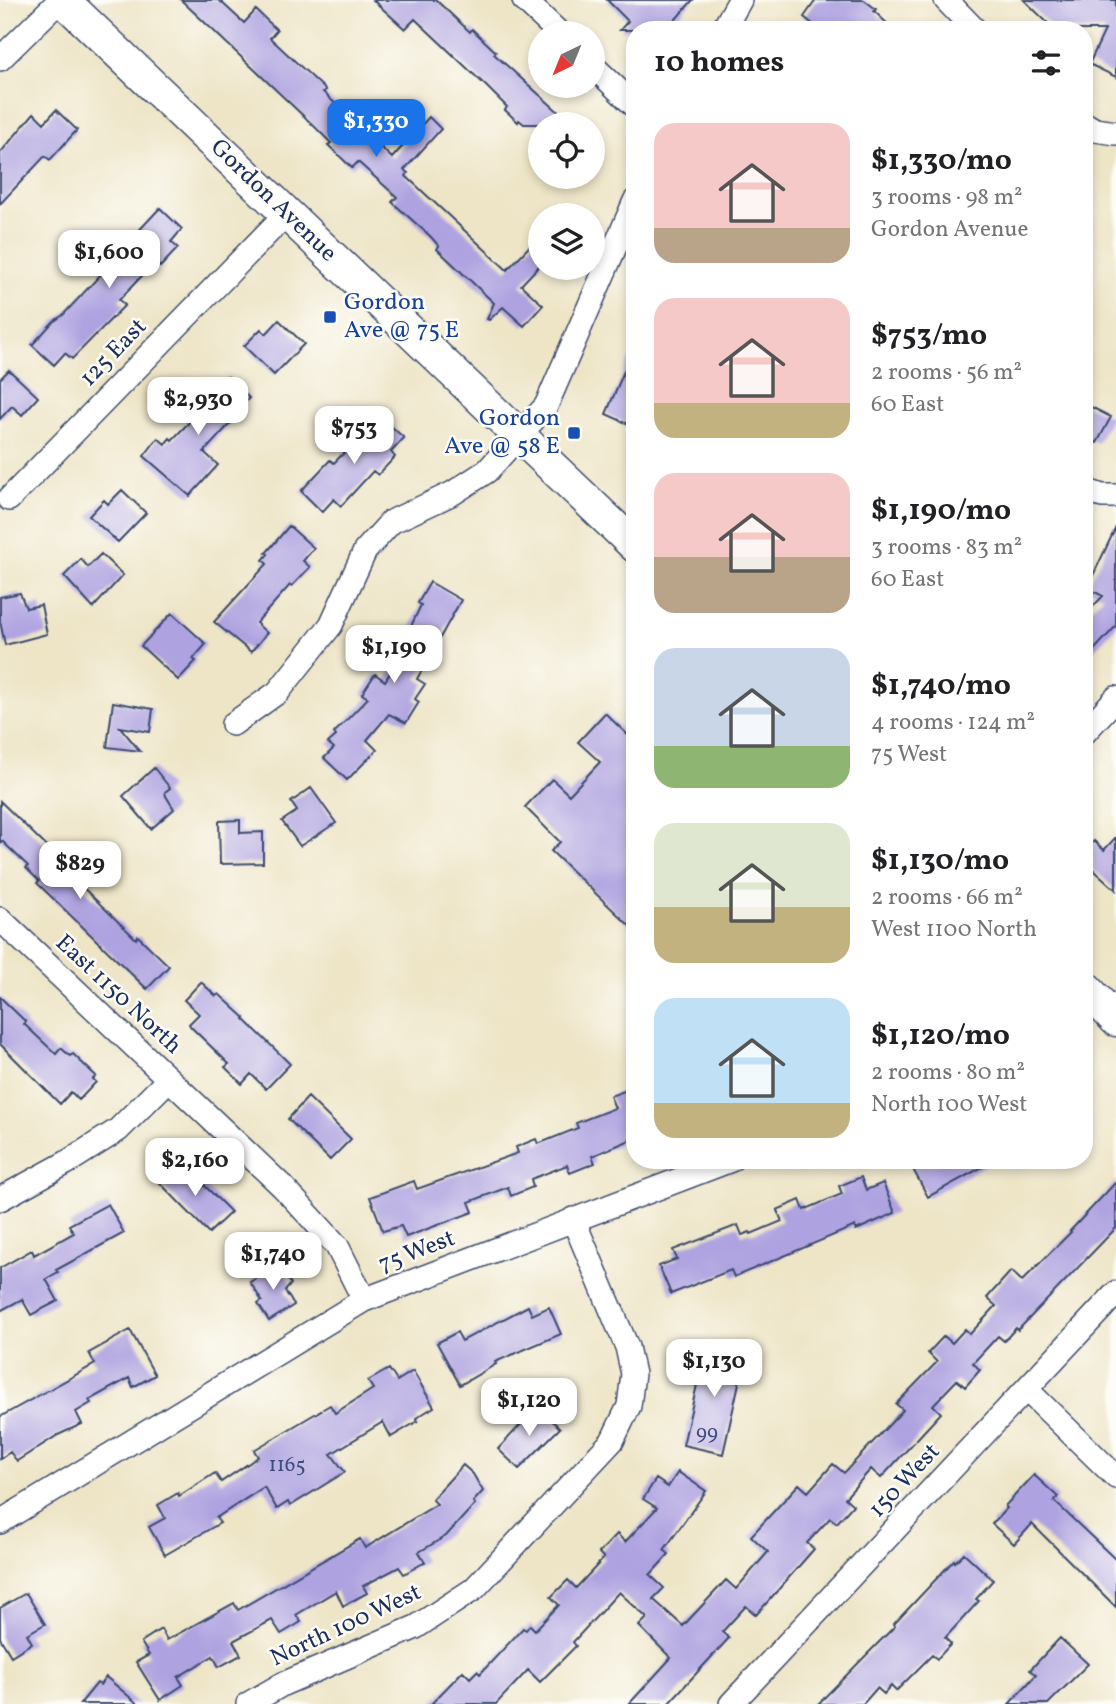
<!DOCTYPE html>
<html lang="en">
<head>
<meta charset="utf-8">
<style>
  :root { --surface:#fff; --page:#f6f6f6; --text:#202124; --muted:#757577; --accent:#1a73e8 }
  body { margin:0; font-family:Vollkorn,serif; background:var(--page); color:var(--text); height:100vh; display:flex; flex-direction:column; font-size:26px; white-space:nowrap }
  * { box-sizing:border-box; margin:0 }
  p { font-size:23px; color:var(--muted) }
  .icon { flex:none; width:38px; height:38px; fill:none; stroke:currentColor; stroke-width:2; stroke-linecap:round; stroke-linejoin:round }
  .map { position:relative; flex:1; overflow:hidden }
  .side { position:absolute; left:626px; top:21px; width:467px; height:1148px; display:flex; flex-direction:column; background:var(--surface); border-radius:28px; box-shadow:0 4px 10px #0003 }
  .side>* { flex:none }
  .needle { width:46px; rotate:223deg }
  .buttons { position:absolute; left:528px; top:21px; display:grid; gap:14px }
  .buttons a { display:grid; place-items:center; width:77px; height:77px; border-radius:50%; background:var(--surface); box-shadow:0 4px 10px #0003; font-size:35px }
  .price { position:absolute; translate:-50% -60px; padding:0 16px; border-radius:14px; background:#fff; color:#222; font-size:23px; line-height:46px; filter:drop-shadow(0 2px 4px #0008) }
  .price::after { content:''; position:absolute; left:50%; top:42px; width:21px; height:16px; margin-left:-10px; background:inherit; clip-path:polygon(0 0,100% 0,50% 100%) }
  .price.current { background:var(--accent); color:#fff }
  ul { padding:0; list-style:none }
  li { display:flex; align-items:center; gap:21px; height:175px; padding:0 28px }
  li span { display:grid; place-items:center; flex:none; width:196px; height:140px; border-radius:21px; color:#555 }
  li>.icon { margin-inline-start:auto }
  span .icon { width:84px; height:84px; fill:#fffc; stroke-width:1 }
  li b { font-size:30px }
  h2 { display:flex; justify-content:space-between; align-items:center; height:84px; padding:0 28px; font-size:30px }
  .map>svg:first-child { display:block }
</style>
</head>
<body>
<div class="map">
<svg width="1116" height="1704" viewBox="0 0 1116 1704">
  <rect width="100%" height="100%" fill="#fdfcf7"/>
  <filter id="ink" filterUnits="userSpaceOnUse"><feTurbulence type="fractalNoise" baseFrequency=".0143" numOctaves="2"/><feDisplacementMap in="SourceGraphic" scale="14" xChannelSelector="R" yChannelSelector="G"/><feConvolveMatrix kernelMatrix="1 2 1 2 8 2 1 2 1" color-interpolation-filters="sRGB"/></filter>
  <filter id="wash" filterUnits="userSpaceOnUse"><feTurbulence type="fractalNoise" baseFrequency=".00686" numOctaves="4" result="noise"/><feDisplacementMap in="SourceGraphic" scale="28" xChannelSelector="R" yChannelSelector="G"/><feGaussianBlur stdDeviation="1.57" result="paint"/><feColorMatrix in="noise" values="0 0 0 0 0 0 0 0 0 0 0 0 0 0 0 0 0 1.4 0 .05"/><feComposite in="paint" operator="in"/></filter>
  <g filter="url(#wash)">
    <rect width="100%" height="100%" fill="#eee5c7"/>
    <g id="blocks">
      <path fill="#aea2e0" d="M181,0H219L244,23L256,10L277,30L270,38L326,90L323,92L392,158L429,117L441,129L404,170L408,173L406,176L507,270L541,234V264L521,285L543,305L524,326L503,307L489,320L487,319L494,303L437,249L439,246L430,236L392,202L397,197L358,162L352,168L328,145L331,143L314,126Z
        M373,0H436L470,32L472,29L496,52L494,54L572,124H524L519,120L518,122L505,110L507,107L486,86L415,19L405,29Z
        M607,0H693L666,30H620L628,21Z
        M816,0H864L876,9L874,11L894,30H820L804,17Z
        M1024,0H1116V77L1089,64L1105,30H1055Z
        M56,110L77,130L50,160L45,156L0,204V153L34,113L44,123Z
        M160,208L182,229L171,242L178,248L160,267L155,262L119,300L125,305L72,359L65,353L54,365L32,345L53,322L63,315L132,241L130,240Z
        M279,320L304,344L274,375L244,346L261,329L266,334Z
        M635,345V427L606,414Z
        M9,370L38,397L22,415L12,406L0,419V379Z
        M228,377L249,398L241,407L238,415L204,452L218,465L190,496L144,456L158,438L165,444L170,438L172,440L199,412L190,403L207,384L213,389L216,387L218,388Z
        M1085,404L1111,417L1097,443L1085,437Z
        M380,416L404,438L391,452L395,457L378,475L373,471L341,506L334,499L322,512L301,491L330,460L334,463Z
        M122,490L146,513L118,542L89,516L104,500L108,504Z
        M289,526L314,548L303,561L310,567L292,586L290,585L256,623L267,633L251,652L214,622L267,564L263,560L268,554L266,553Z
        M1116,527V626L1085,660V615L1103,596L1087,588Z
        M101,554L123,575L93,608L64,576L81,559L88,567Z
        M430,582L461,600L417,679L425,684L415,699L419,702L406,723L389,714L367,740L377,750L347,780L324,758L334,748L328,743L336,736L334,733L368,698L362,694L375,674L385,681L409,643L404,641L421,605L418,603Z
        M20,593L26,608L41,605L47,634L5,645L0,621V597Z
        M172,613L206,644L193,659L196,661L178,680L141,646Z
        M113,702L153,709L150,732L120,727L140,751L107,747Z
        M605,713L635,742V931L551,851L560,842L525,807L552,779L569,795L600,762L578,742Z
        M154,768L170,788L165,792L166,796L174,809L151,829L123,796Z
        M311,788L336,823L300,846L282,821L297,811L291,802Z
        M0,801L74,873L71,876L136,939L138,936L169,966L147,989L37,883L39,881L26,868L28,866L2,841L0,843Z
        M240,820V833L263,832V863L220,864L219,821Z
        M1116,837V890L1085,862V851L1094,841L1104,850Z
        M201,982L216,996L219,994L245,1018L244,1019L290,1064L266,1089L251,1074L242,1084L225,1067L229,1064L191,1027L189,1024L199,1014L184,1000Z
        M0,997L26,1022L24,1024L56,1054L61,1048L70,1056L73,1054L96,1076L93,1079L96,1082L79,1100L71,1092L60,1104L0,1044Z
        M630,1089L635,1101V1138L592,1156L595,1163L570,1173L567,1165L531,1179L533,1187L511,1196L508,1187L469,1202L473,1212L406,1237L401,1226L383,1231L370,1197L414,1181L417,1189L518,1153L516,1147L536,1139L538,1144L578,1128L576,1123L615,1108L610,1096Z
        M308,1097L351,1139L330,1160L288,1119Z
        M908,1160H995L928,1197Z
        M181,1162L231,1212L209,1233L160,1183Z
        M861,1177L866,1190L883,1183L895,1213L856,1230L855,1226L734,1277L731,1270L671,1294L659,1266L677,1259L673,1250L738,1225L742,1235L750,1232L751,1234L782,1221L777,1210L800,1200L804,1210L842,1194L839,1186Z
        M1116,1182V1228L1018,1330L1016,1328L1004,1341L998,1336L973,1363L980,1370L965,1387L957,1380L933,1405L941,1413L881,1478L871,1469L845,1498L853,1505L837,1523L830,1518L807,1543L814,1549L756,1615L746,1606L722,1632L729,1638L668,1704H629L671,1658L639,1626L647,1618L619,1592L573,1642L576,1646L540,1682L528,1670L496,1704H431L463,1671L470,1678L477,1671L480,1674L523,1628L526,1630L530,1625L535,1630L559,1605L551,1597L568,1580L576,1588L604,1558L599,1553L617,1534L625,1542L657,1508L643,1499L656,1479L668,1487L678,1472L706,1491L664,1550L669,1554L650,1575L664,1588L653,1599L683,1626L726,1580L736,1589L768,1552L751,1536L799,1484L808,1492L833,1464L844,1473L903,1410L896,1404L937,1362L928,1353L944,1336L952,1343L965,1329L970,1334L996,1306L987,1298L1011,1271L1022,1281L1071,1232L1070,1231Z
        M108,1204L124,1233L56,1270L58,1272L46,1279L58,1301L31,1315L22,1299L0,1311V1268L32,1250L34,1255L74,1233L69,1225Z
        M279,1264L291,1284L285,1291L294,1305L269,1321L258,1304L262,1301L250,1282Z
        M528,1306L532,1315L549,1307L561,1334L495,1362L496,1364L460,1385L437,1343L457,1332L462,1341Z
        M130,1330L155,1375L133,1387L129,1378L89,1400L91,1403L76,1412L82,1424L58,1435L17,1461L10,1452L0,1459V1417L95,1364L89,1353Z
        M711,1344L742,1348L739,1383L723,1454L683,1445L697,1385L692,1384L696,1359L708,1361Z
        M389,1369L397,1381L413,1371L434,1407L416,1418L418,1421L391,1437L383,1422L331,1454L345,1472L290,1506L288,1502L277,1509L264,1487L216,1518L220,1523L165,1555L149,1527L165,1518L158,1505L178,1493L179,1496L215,1473L221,1482L258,1457L254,1450L330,1405L335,1413L373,1389L368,1381Z
        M537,1407L560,1428L519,1469L498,1449Z
        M463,1465L473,1474L483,1491L473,1502L475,1504L446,1536L419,1552L425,1562L404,1574L399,1567L363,1586L367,1593L343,1606L336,1591L296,1615L301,1622L281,1634L272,1620L233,1641L241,1655L219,1667L213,1656L178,1677L183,1685L160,1700L136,1662L149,1655L141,1642L161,1629L167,1640L234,1603L238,1610L360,1539L365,1548L437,1504L432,1499Z
        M1034,1475L1058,1497L1054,1501L1116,1560V1607L1032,1524L1014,1544L992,1524L1007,1508L1005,1506Z
        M964,1553L993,1580L976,1599L979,1601L945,1638L951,1644L937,1659L932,1655L896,1691L891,1686L884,1694L877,1688L863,1704H818L895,1626L894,1624L954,1560L955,1562Z
        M26,1593L45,1624L27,1634L32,1643L11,1656L0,1638V1608Z
        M1060,1638L1088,1664L1048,1704H1009L1036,1675L1030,1670Z
        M106,1677L138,1704H80L97,1683L100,1685Z"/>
    </g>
  </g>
  <g filter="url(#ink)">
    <use href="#blocks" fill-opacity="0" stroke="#3b4a6e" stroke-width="2"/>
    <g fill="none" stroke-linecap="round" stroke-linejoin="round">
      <g stroke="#3b4a6e" stroke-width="26">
        <path id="minor" d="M524,0L559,33
          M946,0L975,30
          M723,30L740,0
          M0,59L60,0
          M593,66L635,106
          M1085,124L1095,130L1116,133
          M1085,490L1102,496H1116
          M9,499L286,214
          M233,724L278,692L331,625L365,551L391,522L453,493L487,471L546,406L635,201
          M1085,732L1116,698
          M0,919L283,1187L337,1246L364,1300
          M0,1199L66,1163L118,1130L169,1079
          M1026,1389L1116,1477
          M0,1522L364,1300L731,1160
          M248,1704L283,1684L416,1627L474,1589L612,1441L629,1406L633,1374L627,1347L573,1219
          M731,1704L1116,1293"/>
      </g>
      <g stroke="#3b4a6e" stroke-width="35">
        <path id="secondary" d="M63,0L635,546
          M1085,987L1116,1020"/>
      </g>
      <use href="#minor" stroke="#fff" stroke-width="23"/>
      <use href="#secondary" stroke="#fff" stroke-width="32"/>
    </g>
  </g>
  <g fill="#1a4fb4" stroke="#fdfcf7" stroke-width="2.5">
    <rect x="323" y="310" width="14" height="14" rx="3.5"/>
    <rect x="567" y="426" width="14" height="14" rx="3.5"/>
  </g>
  <g text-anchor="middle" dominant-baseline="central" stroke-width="5" stroke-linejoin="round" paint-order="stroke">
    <g font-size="21" fill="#404c7e">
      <text x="707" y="1433">99</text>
      <text x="287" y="1465">1165</text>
    </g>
    <g font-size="24" fill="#1b2f5e" stroke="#fdfcf7">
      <text transform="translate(273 201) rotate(44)">Gordon Avenue</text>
      <text transform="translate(114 353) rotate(-46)">125 East</text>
      <text transform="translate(118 995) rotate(43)">East 1150 North</text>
      <text transform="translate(417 1252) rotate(-21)">75 West</text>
      <text transform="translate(905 1481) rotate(-47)">150 West</text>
      <text transform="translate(346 1626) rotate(-25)">North 100 West</text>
    </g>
    <g font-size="24" fill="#164399" stroke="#fdfcf7" text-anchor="start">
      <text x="344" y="303">Gordon<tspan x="344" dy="28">Ave @ 75 E</tspan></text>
      <text x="560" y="419" text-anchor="end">Gordon<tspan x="560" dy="28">Ave @ 58 E</tspan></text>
    </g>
  </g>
</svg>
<div class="buttons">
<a><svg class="needle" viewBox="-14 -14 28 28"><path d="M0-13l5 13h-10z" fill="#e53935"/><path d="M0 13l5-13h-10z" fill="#757577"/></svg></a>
<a><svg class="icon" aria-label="locate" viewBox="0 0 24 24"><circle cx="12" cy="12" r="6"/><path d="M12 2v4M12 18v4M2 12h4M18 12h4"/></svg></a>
<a><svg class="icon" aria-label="layers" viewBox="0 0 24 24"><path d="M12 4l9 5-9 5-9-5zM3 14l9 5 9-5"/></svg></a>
</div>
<b class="price current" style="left:376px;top:159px">$1,330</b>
<b class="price" style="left:109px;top:290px">$1,600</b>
<b class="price" style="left:198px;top:437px">$2,930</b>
<b class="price" style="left:354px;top:466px">$753</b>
<b class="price" style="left:394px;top:685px">$1,190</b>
<b class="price" style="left:80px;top:901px">$829</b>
<b class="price" style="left:195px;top:1198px">$2,160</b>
<b class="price" style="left:273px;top:1292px">$1,740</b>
<b class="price" style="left:714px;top:1399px">$1,130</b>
<b class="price" style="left:529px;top:1438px">$1,120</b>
<section class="side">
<h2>10 homes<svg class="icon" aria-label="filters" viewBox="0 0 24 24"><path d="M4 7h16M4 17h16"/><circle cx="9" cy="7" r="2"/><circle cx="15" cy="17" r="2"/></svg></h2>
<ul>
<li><span style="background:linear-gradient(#f6c9c9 75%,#b9a48a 0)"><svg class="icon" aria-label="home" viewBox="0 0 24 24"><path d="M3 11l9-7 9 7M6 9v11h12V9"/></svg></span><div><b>$1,330/mo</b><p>3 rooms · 98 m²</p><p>Gordon Avenue</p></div></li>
<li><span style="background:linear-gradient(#f6c9c9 75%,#c2b280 0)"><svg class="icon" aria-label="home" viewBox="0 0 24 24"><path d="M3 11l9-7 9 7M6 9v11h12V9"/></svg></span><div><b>$753/mo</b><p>2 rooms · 56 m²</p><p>60 East</p></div></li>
<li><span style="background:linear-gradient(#f6c9c9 60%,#b9a48a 0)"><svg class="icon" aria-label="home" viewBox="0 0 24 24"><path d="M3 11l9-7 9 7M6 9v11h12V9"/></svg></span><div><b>$1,190/mo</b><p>3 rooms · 83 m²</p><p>60 East</p></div></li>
<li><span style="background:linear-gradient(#c9d6e8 70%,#8fb573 0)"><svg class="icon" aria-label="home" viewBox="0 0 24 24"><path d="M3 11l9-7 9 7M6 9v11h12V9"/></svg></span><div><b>$1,740/mo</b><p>4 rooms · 124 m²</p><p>75 West</p></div></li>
<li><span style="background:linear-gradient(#dfe7d0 60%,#c2b280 0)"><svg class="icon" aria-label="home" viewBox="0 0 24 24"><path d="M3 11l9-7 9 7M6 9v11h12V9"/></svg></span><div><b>$1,130/mo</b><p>2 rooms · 66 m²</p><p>West 1100 North</p></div></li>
<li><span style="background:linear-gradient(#bfe0f5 75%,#c2b280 0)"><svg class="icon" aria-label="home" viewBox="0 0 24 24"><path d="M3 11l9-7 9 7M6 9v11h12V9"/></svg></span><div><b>$1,120/mo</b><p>2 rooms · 80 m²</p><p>North 100 West</p></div></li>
</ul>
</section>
</div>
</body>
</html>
